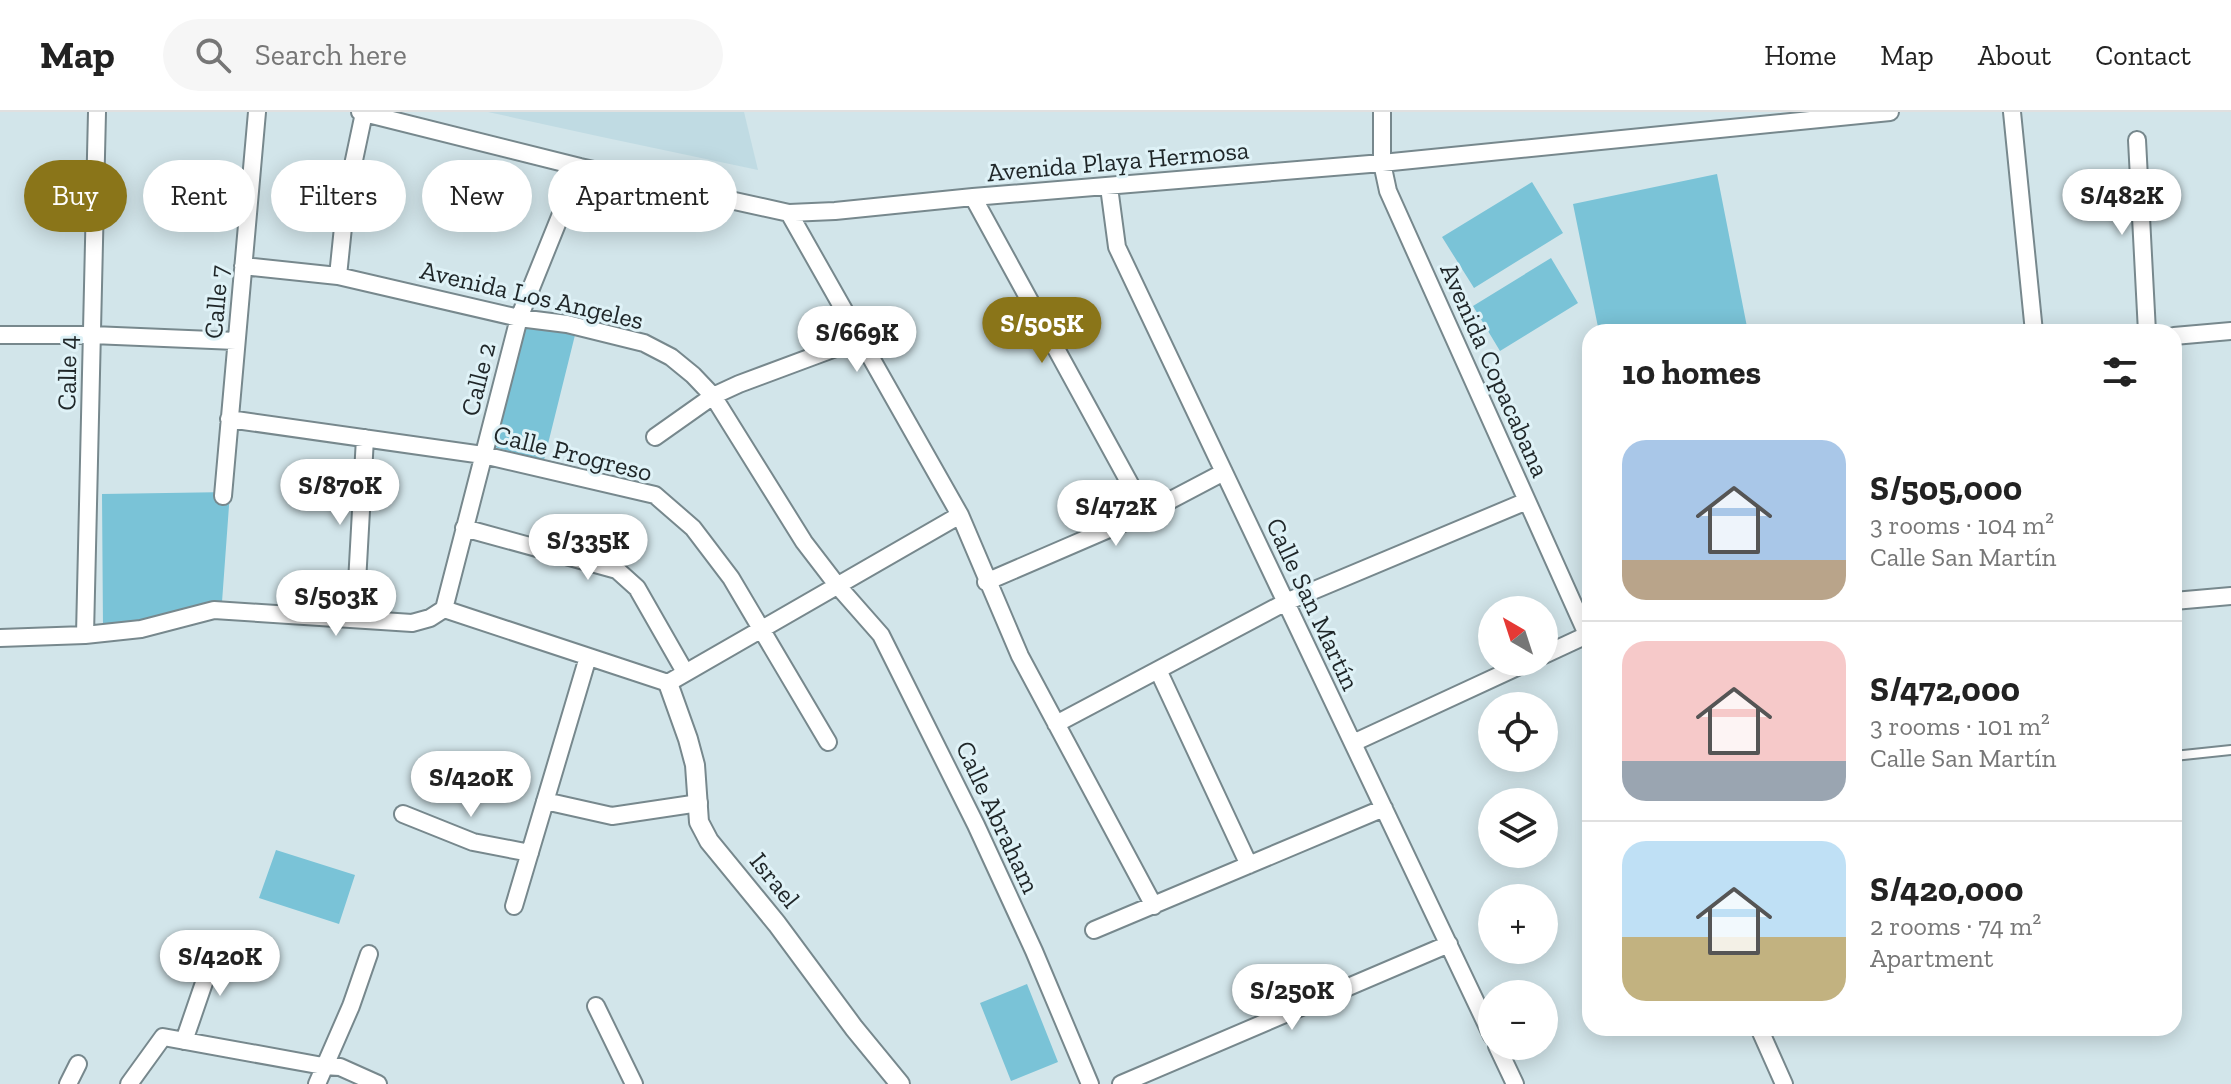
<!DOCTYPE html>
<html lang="en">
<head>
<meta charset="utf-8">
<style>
  :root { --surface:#fff; --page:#f6f6f6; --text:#222; --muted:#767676; --line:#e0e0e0; --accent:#8a7519 }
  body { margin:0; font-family:"Zilla Slab",serif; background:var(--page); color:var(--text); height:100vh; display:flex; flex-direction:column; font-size:30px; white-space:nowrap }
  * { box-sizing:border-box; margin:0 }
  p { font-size:26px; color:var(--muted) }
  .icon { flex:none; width:44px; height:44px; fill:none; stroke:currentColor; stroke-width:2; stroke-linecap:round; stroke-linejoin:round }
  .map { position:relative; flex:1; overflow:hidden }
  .details { position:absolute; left:1582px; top:212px; width:600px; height:712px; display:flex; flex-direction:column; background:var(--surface); border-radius:24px; box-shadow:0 4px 20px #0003 }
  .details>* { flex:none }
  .hud { position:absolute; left:24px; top:48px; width:760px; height:72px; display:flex; gap:16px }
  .needle { width:52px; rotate:321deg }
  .buttons { position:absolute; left:1478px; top:484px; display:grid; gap:16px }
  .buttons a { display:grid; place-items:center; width:80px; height:80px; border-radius:50%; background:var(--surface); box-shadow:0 4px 20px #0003; font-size:40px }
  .price { position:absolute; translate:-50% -68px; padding:0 18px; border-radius:28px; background:#fff; color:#222; font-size:26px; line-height:52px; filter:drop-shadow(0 2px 4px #0008) }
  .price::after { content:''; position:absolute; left:50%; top:48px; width:24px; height:18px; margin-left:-12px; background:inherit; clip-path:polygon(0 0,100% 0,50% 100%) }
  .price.on { background:var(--accent); color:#fff }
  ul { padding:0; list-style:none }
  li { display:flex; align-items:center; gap:24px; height:200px; padding:0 40px }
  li+li { border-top:2px solid var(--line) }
  li span { display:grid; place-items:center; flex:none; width:224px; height:160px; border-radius:24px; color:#555 }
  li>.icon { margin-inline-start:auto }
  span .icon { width:96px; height:96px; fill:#fffc; stroke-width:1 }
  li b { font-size:34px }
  h2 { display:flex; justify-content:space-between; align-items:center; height:96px; padding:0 40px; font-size:34px }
  .chip { padding:0 28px; border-radius:36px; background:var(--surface); box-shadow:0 4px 20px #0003; font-size:28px; line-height:72px }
  .chip.on { background:var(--accent); color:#fff }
  header { display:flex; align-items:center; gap:48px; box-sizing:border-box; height:112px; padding:0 40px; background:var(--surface); border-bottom:2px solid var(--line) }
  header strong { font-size:38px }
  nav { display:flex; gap:44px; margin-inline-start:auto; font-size:28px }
  .search { width:560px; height:72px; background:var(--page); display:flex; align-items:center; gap:20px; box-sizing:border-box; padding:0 28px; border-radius:44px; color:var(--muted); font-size:30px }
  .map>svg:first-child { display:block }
</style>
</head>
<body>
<header>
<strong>Map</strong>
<div class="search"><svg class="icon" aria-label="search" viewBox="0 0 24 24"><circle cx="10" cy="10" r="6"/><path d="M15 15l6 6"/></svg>Search here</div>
<nav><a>Home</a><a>Map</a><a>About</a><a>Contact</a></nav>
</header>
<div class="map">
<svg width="2231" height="972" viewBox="0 0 2231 972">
  <rect width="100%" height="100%" fill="#d2e5ea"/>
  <path fill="#c0dbe3" d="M488,0H744L758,58L602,25Z"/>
  <path fill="#7ac3d7" d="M1717,62L1748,220H1599L1573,92Z
    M1532,70L1563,121L1474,176L1442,125Z
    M1551,146L1578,191L1500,239L1473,194Z
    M533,210L576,219L544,348L494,335L523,219Z
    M230,380L222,490L103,516L102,382Z
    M276,738L355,763L339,812L259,786Z
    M1027,872L1058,950L1011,969L980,891Z"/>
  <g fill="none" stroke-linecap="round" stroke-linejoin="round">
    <g stroke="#77888d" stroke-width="12">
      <path id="service" d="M2174,644L2231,638"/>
    </g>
    <g stroke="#77888d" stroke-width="20">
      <path id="minor" d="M360,0L580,55L789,101L835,99L973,85L1382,51L1890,0
        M1382,0V51L1388,79L1590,529
        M2012,0L2034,220
        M2137,28L2147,220
        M1109,75L1117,135L1492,924
        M973,85L1146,401
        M789,101L960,403L1020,544L1154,794
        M243,154L338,164L519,206L567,212L644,231L671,245L693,263L713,284L804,430L837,473L881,523L976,713L1034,839L1090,972
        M338,164L346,86L364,1
        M0,223H92L236,229
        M2174,224L2231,219
        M229,307L483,343L655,383L693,416L731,466L828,630
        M655,325L713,284L739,272L860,227
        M223,384L257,0
        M464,416L617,458L637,476L685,560
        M986,470L1146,401L1224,360
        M2174,489L2231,484
        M444,497L519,206L580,55
        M355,507L365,326
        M85,523L97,0
        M0,526L85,523L141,517L214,498L412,511L430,506L444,497L668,571L960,403
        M1544,543L1587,523
        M1158,558L1249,753
        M1056,612L1286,490L1527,389
        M1353,631L1528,550
        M545,689L612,704L699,691
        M403,702L473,730L530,741
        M514,794L588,545
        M1094,818L1384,696
        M596,894L634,972
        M1759,916L1784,972
        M184,929L218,830
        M1497,934L1515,972
        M68,972L78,952
        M129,972L163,925L323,954L340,955L378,972
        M317,972L351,894L369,842
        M1121,972L1449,832"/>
    </g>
    <g stroke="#77888d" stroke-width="22">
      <path id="tertiary" d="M668,571L688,627L695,653L699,710L709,729L777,812L854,916L900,972"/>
    </g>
    <use href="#service" stroke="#fff" stroke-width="8"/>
    <use href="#minor" stroke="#fff" stroke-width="16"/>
    <use href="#tertiary" stroke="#fff" stroke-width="18"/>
  </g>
  <g text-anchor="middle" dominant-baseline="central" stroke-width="6" stroke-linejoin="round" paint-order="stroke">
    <g font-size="26" fill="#1f2628" stroke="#dff2f7">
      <text transform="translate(1118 49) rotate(-5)">Avenida Playa Hermosa</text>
      <text transform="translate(532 183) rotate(13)">Avenida Los Angeles</text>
      <text transform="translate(216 190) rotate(-85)">Calle 7</text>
      <text transform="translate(1495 258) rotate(66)">Avenida Copacabana</text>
      <text transform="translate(67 261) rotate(-89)">Calle 4</text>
      <text transform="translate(478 267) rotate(-76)">Calle 2</text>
      <text transform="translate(573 341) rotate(14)">Calle Progreso</text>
      <text transform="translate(1313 492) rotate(65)">Calle San Martín</text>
      <text transform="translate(998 705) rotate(65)">Calle Abraham</text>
      <text transform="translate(775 768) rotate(51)">Israel</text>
    </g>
  </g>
</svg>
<div class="buttons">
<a><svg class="needle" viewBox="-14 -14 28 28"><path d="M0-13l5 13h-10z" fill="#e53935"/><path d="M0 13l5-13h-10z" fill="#767676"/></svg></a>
<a><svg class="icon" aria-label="locate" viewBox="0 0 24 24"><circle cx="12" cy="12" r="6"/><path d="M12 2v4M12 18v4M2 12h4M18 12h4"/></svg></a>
<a><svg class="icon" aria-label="layers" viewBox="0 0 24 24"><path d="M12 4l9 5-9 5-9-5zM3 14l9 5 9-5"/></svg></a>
<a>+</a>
<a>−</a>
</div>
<b class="price" style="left:2122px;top:125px">S/482K</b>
<b class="price on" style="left:1042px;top:253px">S/505K</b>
<b class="price" style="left:857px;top:262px">S/669K</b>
<b class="price" style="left:340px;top:415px">S/870K</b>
<b class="price" style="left:1116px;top:436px">S/472K</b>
<b class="price" style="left:588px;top:470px">S/335K</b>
<b class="price" style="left:336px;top:526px">S/503K</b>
<b class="price" style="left:471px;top:707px">S/420K</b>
<b class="price" style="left:220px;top:886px">S/420K</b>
<b class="price" style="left:1292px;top:920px">S/250K</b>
<div class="hud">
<a class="chip on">Buy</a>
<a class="chip">Rent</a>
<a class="chip">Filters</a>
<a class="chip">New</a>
<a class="chip">Apartment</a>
</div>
<section class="details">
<h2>10 homes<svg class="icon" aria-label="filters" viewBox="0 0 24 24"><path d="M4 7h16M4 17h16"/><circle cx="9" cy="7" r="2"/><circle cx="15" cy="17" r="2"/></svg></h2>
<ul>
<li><span style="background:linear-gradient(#a9c7e8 75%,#b9a48a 0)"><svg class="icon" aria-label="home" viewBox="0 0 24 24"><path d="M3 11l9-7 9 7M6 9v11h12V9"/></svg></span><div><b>S/505,000</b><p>3 rooms · 104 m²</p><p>Calle San Martín</p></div></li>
<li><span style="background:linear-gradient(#f6c9c9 75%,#9aa5b1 0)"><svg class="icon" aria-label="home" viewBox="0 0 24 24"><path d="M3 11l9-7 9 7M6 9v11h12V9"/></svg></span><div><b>S/472,000</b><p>3 rooms · 101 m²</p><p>Calle San Martín</p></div></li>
<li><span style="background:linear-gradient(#bfe0f5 60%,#c2b280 0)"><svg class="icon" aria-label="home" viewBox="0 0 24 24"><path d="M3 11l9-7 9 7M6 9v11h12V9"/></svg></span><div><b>S/420,000</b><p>2 rooms · 74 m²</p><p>Apartment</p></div></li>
</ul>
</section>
</div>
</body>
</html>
